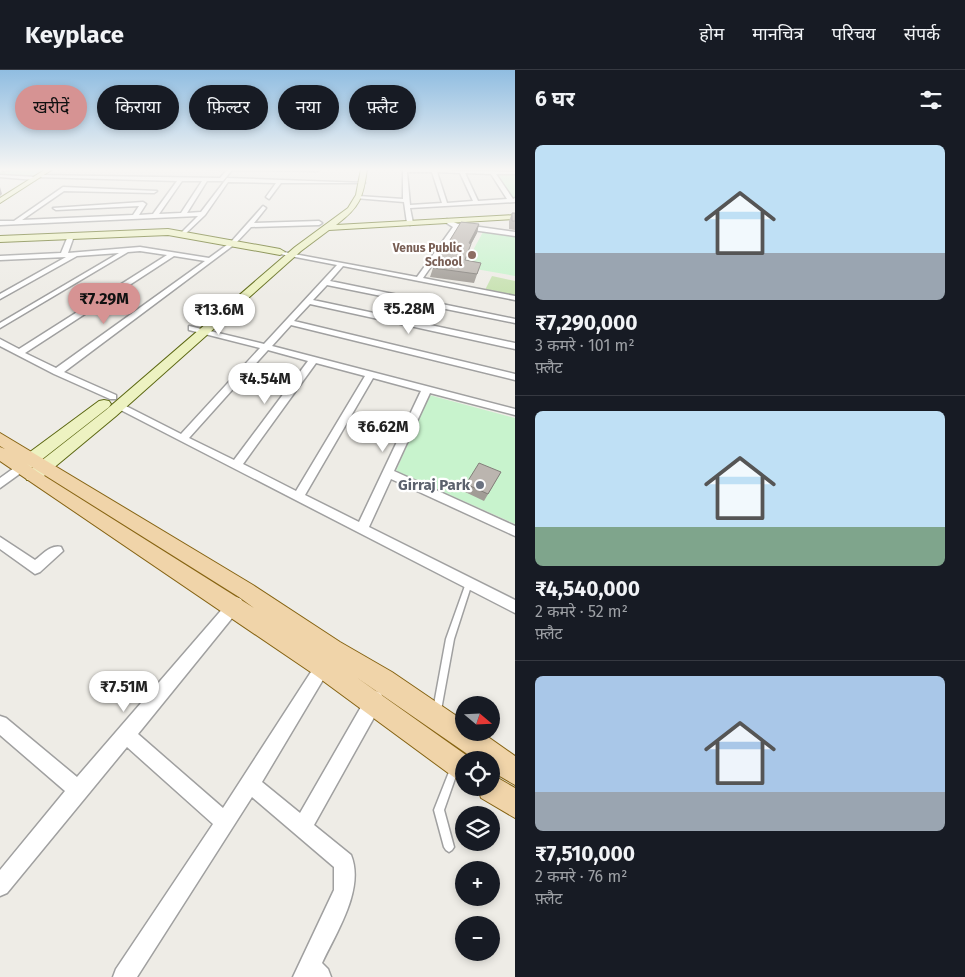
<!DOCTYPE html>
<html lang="hi">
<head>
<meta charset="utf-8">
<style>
  :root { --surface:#171b24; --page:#20242c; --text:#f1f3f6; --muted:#9ea1a6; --line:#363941; --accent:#d69393 }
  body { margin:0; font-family:"Fira Sans","Noto Sans Devanagari",sans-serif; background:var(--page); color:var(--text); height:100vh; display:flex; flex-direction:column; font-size:19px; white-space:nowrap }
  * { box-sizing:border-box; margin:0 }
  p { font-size:16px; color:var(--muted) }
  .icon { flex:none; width:28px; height:28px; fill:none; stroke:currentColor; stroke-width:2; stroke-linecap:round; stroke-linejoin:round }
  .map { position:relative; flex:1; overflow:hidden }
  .drawer { display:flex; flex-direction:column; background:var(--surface); width:450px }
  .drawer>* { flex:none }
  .guide { position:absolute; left:15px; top:15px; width:425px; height:45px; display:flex; gap:10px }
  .needle { width:32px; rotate:109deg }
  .buttons { position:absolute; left:455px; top:626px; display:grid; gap:10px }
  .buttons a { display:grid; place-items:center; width:45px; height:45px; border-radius:50%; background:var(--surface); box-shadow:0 2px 8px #0003; font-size:25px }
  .price { position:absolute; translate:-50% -42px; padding:0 11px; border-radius:18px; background:#fff; color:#222; font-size:16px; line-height:32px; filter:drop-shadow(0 1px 2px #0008) }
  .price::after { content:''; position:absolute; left:50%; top:30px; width:15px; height:11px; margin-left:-8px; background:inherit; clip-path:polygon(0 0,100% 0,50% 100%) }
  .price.active { background:var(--accent); color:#111 }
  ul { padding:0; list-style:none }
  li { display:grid; align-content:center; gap:10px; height:265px; padding:0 20px }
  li+li { border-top:1px solid var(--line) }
  li span { display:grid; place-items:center; height:155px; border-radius:8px; color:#555 }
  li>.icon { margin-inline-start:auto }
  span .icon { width:90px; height:90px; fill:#fffc; stroke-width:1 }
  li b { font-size:21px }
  h2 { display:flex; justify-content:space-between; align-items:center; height:60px; padding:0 20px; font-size:21px }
  .tag { padding:0 18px; border-radius:22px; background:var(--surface); box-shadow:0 2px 8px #0003; font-size:18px; line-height:45px }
  .tag.active { background:var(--accent); color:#111 }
  header { display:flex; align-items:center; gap:30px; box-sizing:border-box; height:70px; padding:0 25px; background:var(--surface); border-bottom:1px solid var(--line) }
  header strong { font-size:24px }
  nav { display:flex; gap:28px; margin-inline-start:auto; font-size:18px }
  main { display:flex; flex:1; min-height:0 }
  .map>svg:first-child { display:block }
</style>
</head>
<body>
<header>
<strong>Keyplace</strong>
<nav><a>होम</a><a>मानचित्र</a><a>परिचय</a><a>संपर्क</a></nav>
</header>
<main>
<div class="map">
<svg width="515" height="907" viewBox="0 0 515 907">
  <rect width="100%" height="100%" fill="#eeece6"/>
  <path fill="#c8e2b2" d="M492,206L515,211V226L485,220Z"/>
  <path fill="#c8f3cd" d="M9,99H47L35,107L0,105V102Z
    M494,103L515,104V128H510Z
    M483,162L515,166V206L470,198L465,195Z
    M429,325L515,348V454L396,401Z"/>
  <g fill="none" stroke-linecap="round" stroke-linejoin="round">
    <g stroke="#a0a0a0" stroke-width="3">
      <path id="lane" d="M4,99L9,100L3,101Z
        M469,510L471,511L472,513L454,569L441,640L440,643L437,644L434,643L433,640L446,569L466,513L467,511Z
        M454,696L457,697L458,700L444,740L454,777L452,780L449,782L446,780L444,777L434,740L451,697Z"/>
    </g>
    <g stroke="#a0a0a0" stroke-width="3">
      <path id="street" d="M206,99L318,101L232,100L223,111H207L187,143L201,142L227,108L365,113H281L269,129L266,127L276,113L228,112L205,145L183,166L181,163L198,146L0,155V151H14L63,117L157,121L154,123L64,121L22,150L133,145L139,136L56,140L53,138L143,132L146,134L139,145L153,144L177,111L37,107L35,110L0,107V105L36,107L38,105L220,108L227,100ZM182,111H202L181,143L159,144Z
        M403,99L515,102V104H496L513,129L515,128V132L410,138L413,153L410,155L407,153L404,132L355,128L358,126L403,129ZM407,102H432L442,133L410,135ZM437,102L460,103L473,131L447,133ZM465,103L491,104L507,129L478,131Z
        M263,136L266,138L254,153L319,151L322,153L319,155L251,157L235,174L64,302L116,325V329H110L54,304L0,276V269L19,279L167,185L140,181L128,182L0,258V253L119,183L77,186L0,229V224L66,187L0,190V186L61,183L68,166L71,164L74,166L68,183L140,177L209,188L231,172ZM174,186L205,191L56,298L25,283Z
        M447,149L458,154L515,162V166L458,158L423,208L515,226V230L343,196L330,211L515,249V253L327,215L313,230L515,273V279L310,234L294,251L515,304V310L291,255L272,276L515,339V345L430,323L394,401L515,456V466L391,409L369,457L515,530V543L113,336L114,334H122L181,364L260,278L189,260V256L264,274L337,195L280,184L278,183V181L417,207L453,157L445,152ZM268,280L308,291L234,390L189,368ZM316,293L365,306L296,421L243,394ZM373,308L421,321L359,452L305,425Z
        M21,393L27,397L25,400L0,418V408Z
        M0,467L35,490C42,485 51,474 61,477L63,481L40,502L35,504L0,479Z
        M236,527L241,529L243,533L241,537L138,664L223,738L320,588L325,586L330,588L333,593L330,598L262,712L300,743L369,623L375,621L381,623L383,629L381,635L314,755L351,785C365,819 336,863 322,893L328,899L331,907H293L334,820V797L252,727L137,907H113L116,899L213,754L127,677L7,823L0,826V800L65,721L0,665V646L6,648L77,707L231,529Z"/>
    </g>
    <g stroke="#5c6813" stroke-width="2">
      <path id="secondary" d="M46,99H53L0,133V128Z
        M361,99H367C363,128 360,137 336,155L515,145V149L329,160L301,181L116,346L39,410H27L25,406L27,402L106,340L295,177L348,138L356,125Z
        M168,159L280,179L285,182L280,185L168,165L0,172V166Z
        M104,330L109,331L111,334L109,337L27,401H15L13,397L15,393L99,331Z"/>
    </g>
    <g stroke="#866413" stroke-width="2">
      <path id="primary" d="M0,363L253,515L340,572L392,602L464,651V662H481L515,686V715L491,701V690H476L356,607L473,690H464V712L455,708L315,605L0,391V377L5,379L0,376ZM27,394L239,527L254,538L38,402Z
        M491,704L515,718V748L481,728L478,718H491Z"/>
    </g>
    <use href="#lane" fill="#fff" fill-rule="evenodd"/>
    <use href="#street" fill="#fff" fill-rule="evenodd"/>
    <use href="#secondary" fill="#edf2c1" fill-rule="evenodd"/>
    <use href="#primary" fill="#f0d4a9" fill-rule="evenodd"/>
  </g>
  <path fill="#a19c96" d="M512,143H515V160L509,159V151Z
    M479,154L477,163L471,174L465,190L481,193L474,213L430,207L433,198Z
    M501,402L484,431L463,421L466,414Z"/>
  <path fill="#837f7a" d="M0,117L2,124L0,126Z
    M479,154L477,163L467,182L469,173Z"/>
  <path fill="#bbb5af" stroke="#837f7a" d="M512,143H515V151H512Z
    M461,152L479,154L469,173L471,174L465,190L481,193L477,204L433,198Z
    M479,393L501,402L488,424L466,414Z"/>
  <linearGradient id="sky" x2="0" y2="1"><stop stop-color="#90bde1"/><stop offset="0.44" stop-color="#f7f6f4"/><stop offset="1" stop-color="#f7f6f4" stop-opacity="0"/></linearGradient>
  <rect width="515" height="226" fill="url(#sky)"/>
  <circle fill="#8d6e63" stroke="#fff" stroke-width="2" cx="472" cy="185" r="5"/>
  <circle fill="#6b7280" stroke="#fff" stroke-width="2" cx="480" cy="415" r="5"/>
  <g text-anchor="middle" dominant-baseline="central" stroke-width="4.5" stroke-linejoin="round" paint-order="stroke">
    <g font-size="12" font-weight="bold" fill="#785e54" stroke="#fff" text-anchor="end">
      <text x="462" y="178">Venus Public<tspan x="462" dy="14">School</tspan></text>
    </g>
    <g font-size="15" font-weight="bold" fill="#5b616d" stroke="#fff" text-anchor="end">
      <text x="470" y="415">Girraj Park</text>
    </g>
  </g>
</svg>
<div class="buttons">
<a><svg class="needle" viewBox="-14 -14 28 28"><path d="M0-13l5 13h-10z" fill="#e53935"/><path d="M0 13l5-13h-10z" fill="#9ea1a6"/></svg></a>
<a><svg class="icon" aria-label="locate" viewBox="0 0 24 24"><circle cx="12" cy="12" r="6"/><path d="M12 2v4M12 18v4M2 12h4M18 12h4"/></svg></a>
<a><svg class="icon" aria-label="layers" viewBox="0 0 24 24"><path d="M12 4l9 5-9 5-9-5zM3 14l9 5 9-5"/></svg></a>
<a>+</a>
<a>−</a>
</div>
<b class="price active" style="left:104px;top:255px">₹7.29M</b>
<b class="price" style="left:409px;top:265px">₹5.28M</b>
<b class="price" style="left:219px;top:266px">₹13.6M</b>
<b class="price" style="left:265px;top:335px">₹4.54M</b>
<b class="price" style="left:383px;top:383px">₹6.62M</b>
<b class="price" style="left:124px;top:643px">₹7.51M</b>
<div class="guide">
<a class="tag active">खरीदें</a>
<a class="tag">किराया</a>
<a class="tag">फ़िल्टर</a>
<a class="tag">नया</a>
<a class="tag">फ़्लैट</a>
</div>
</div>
<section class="drawer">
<h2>6 घर<svg class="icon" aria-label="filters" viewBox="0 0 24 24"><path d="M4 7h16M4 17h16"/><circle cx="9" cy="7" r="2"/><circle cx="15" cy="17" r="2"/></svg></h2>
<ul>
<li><span style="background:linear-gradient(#bfe0f5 70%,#9aa5b1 0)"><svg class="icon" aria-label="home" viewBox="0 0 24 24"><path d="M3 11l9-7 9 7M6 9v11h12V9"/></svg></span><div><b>₹7,290,000</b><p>3 कमरे · 101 m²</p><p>फ़्लैट</p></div></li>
<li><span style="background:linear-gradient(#bfe0f5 75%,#7fa58c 0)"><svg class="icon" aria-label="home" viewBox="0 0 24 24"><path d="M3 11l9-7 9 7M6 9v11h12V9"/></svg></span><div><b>₹4,540,000</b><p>2 कमरे · 52 m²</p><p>फ़्लैट</p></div></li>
<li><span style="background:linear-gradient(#a9c7e8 75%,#9aa5b1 0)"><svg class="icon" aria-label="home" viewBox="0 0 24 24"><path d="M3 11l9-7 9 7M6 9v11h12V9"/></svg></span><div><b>₹7,510,000</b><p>2 कमरे · 76 m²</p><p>फ़्लैट</p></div></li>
</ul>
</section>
</main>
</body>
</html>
